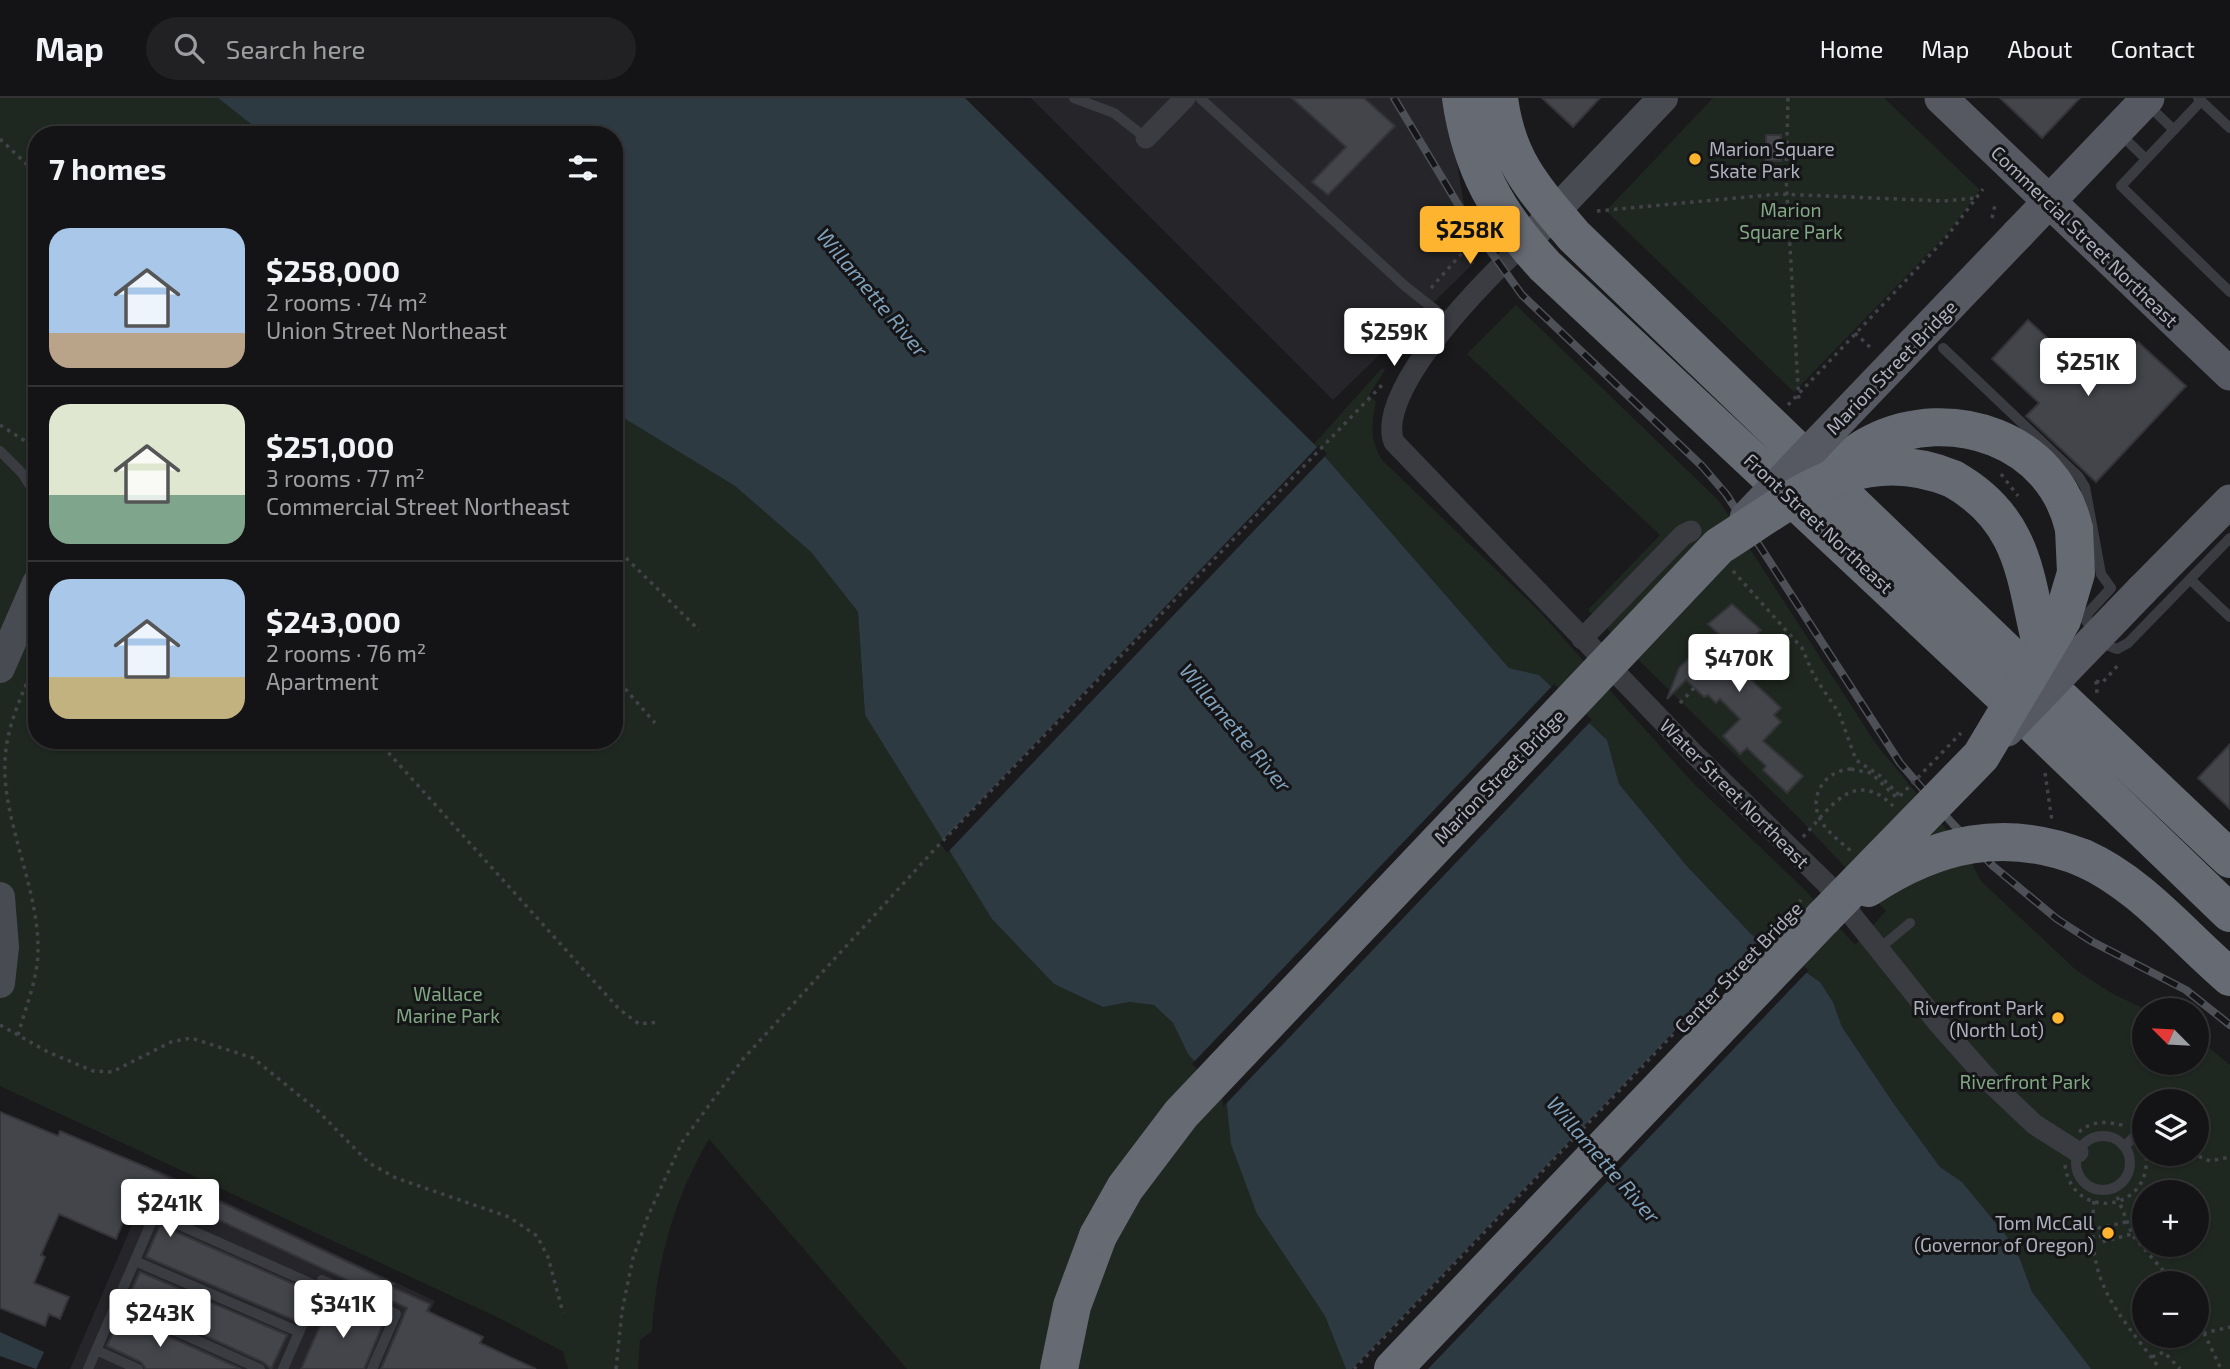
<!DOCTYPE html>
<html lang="en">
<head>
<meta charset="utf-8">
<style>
  :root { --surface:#141416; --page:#212123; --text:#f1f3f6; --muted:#9d9ea1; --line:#333335; --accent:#ffb430 }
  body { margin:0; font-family:"Exo 2",sans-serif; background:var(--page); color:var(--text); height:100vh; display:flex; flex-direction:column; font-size:26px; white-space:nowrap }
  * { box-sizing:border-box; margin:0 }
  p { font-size:23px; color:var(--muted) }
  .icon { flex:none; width:38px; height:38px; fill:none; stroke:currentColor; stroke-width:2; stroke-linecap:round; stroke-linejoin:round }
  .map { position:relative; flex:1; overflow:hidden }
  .panel { position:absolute; left:28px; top:28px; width:595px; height:623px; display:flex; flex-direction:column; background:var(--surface); border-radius:28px; box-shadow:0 2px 5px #0004,0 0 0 2px var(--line) }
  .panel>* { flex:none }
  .needle { width:46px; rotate:294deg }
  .buttons { position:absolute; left:2132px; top:900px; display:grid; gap:14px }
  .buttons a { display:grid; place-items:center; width:77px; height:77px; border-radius:50%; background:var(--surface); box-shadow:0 2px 5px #0004,0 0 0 2px var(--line); font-size:35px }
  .price { position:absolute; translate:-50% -60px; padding:0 16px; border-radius:7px; background:#fff; color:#222; font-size:23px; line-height:46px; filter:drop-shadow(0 2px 4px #0008) }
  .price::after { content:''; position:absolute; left:50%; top:42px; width:21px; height:16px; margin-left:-10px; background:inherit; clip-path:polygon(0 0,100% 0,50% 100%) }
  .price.on { background:var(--accent); color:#111 }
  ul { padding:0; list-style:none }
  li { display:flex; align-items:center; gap:21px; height:175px; padding:0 21px }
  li+li { border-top:2px solid var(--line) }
  li span { display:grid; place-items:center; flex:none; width:196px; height:140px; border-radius:21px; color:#555 }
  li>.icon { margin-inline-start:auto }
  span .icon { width:84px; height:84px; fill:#fffc; stroke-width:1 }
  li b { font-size:30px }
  h2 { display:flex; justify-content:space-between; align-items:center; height:84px; padding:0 21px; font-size:30px }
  header { display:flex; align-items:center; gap:42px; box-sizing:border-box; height:98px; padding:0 35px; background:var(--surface); border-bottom:2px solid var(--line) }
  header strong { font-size:33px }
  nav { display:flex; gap:38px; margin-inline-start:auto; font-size:24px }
  .search { width:490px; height:63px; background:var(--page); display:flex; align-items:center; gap:18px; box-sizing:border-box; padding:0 24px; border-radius:38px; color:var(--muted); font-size:26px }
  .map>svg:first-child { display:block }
</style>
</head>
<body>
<header>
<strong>Map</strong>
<div class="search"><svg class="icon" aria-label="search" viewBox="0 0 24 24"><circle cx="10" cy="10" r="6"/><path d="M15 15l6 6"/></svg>Search here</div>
<nav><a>Home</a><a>Map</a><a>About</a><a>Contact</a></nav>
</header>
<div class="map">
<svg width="2230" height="1271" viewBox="0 0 2230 1271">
  <rect width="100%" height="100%" fill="#1a1a1d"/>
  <path fill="#26262a" d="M1031,0H1446L1474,165L1333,302Z
    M156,1071L435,1203L403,1271H70Z"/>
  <path fill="#1f2820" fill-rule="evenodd" d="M0,0H218L265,37H37V642H614V314L735,388L811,454L858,514L865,617L992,821L1054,886L1103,909L1129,904L1154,907L1173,925L1188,956L1226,998L1257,1116L1325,1218L1346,1271H907L709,1041C674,1100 656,1166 652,1233L640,1242L638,1271H568L563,1254L568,1256L499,1220L0,988Z
    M1713,0H1884L1980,92L1947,136L1794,294L1606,113Z
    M1516,207L1719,403L1876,646L1968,758L1981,783L2076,872L2113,896L2147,912H2144V964H2196V939L2230,967V1271H2091L2082,1262L2032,1194L2020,1161L1962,1084L1940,1069L1896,1009L1842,929L1833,904L1820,884L1751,836L1686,767L1619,686L1607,642L1539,577L1509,570L1314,346L1382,270L1385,272L1369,297L1376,304C1371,327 1370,342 1382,362L1538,512L1693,685L1804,791L1855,847L1886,813L1800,721L1588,512L1660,437L1467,256ZM2144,1003H2196V1055H2144ZM2144,1094H2196V1146H2144ZM2144,1185H2196V1237H2144Z"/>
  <path fill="#2e3a42" d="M218,0H965L1314,346L1509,570L1539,577L1607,642L1619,686L1686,767L1751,836L1820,884L1833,904L1842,929L1896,1009L1940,1069L1962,1084L2007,1139L2020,1161L2032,1194L2091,1271H1346L1325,1218L1257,1116L1231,1046L1226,998L1188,956L1173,925L1154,907L1129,904L1103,909L1054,886L992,821L865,617L858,514L811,454L735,388L614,314V37H265Z
    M0,1234L44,1254L36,1271L0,1258Z"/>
  <path fill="#1a1a1d" d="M1319,347L1327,356L947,755L940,745Z
    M1554,586L1592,622L1223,1009L1222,999L1192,966Z
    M1763,840L1809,872L1428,1271H1352Z"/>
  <path fill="#44454a" stroke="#343439" stroke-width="2" d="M1292,0H1364L1395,28L1328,97L1312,84L1346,49Z
    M1542,0H1600L1573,29Z
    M2000,0H2080L2042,40Z
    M1766,37H1781V63H1766Z
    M2028,222L2088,278H2107L2138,244L2186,288L2096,384L2026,318L2039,305L1992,261Z
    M1732,506L1761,532L1738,558L1744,564L1738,569L1781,610L1774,617L1781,624L1763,643L1803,678L1787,695L1763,672L1766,668L1747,650L1740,656L1723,638L1740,621L1720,601L1716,605L1708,597L1704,599L1686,582L1667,601L1679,570L1694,555L1702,562L1723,540L1708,526Z
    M2230,646V711L2198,680Z
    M0,1014L58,1038L60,1033L146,1069L394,1186L392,1189L430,1206L427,1213L483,1239L480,1245L536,1271H381L407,1210L140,1085L116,1141L59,1116L41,1157L45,1159L34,1185L69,1199L60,1221L49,1216L45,1228L0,1210Z
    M160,1127L307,1192L294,1222L146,1159Z
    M140,1174L287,1237L271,1271L263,1264L127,1202Z
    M331,1203L383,1226L364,1271H301Z
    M121,1217L241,1271H146L141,1264L107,1248Z"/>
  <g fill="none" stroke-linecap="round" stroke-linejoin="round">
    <path stroke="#414349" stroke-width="3.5" stroke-dasharray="3.5 5" stroke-linecap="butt" d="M1788,0L1786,80L1799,305
      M0,41L37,76
      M1597,113L1779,96L1944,103L1976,100
      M1992,120L1995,107
      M1431,190L1478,137
      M1855,235L1873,252
      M1397,261L1418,215
      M1788,307L1945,141L1983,91
      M0,327L36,350
      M2001,376L2018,398
      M614,448L699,532
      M1733,473L1802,550L1814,578L1839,615L1856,662L1879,677L1902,700
      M614,578L655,625
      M2096,583L2097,595
      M2096,583L2102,585L2120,565
      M1680,605L1694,590
      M377,642L619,911L639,926L660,924
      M1851,671L1871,675L1898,701
      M2045,675L2052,723
      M1803,739C1830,710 1854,669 1893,708
      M0,927L48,954L93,973L112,974L171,944L191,940L253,960L317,1012L369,1065L396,1080L509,1119L537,1138L548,1159L563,1215
      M18,937C25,911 38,880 38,853C39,790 2,722 5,664C6,628 23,594 37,562
      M2079,1034C2094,1021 2109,1024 2126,1028
      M2191,1055L2210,1063L2230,1059
      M2065,1067C2071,1123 2153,1116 2146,1055
      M2114,1091L2133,1138L2174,1185
      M2094,1103C2086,1187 2114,1208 2160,1271
      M2126,1124L2099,1130L2102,1144L2132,1136
      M2196,1219L2204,1235L2230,1229
      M2204,1235L2221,1271
      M2152,1259L2164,1254L2180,1271
      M616,1271L622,1213L633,1160L648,1118L682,1044L743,961L934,752L1383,286"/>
    <path stroke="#3b3c42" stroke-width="10" d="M1074,0L1114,15L1146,40
      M1200,0L1405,188L1448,222
      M2198,0L2230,30
      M2201,3L2121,88L2230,194
      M2148,7L2174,32
      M2119,35L2146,61
      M1943,250L2079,379L2085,389L2101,476L2111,490L2088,515L2086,523L2109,548L2117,551L2128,545L2230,440
      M0,353L22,375L37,398
      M2190,481L2230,519
      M1880,850L1910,825
      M2076 1065a27 27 0 1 1 54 0a27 27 0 1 1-54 0Z
      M2125,1048L2144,1029
      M135,1163L299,1234
      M319,1189L322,1182L396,1216L372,1271
      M116,1206L260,1271
      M96,1252L138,1271
      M88,1271L155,1116L319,1189L283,1271"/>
    <path stroke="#3b3c42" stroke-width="21" d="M1146,40L1185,0
      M1524,146C1488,178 1374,293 1394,344L1694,656L1826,785L1938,925L1993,987L2034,1026L2078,1054
      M1582,541L1683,437L1691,433"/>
    <path stroke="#484b52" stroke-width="30" d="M1524,146L1663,0
      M0,570L37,485
      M0,799L4,849L0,885"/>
    <path stroke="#565961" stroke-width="33" d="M1941,0L2230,276
      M2018,136L2148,0
      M2142,492L2230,403"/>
    <path stroke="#666a73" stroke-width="38" d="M1461,0C1471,70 1498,117 1545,168L2025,618L2230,815
      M1499,0C1507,63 1534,91 1574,138L2026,573L2056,596L2230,761
      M1826,381C1841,367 1855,354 1873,345C1951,306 2054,341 2074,431
      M1953,381C2036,428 2023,498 2050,578
      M2083,760C2140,785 2183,839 2230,879
      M1059,1271L1072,1208L1098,1138
      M1393,1271L1823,820"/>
    <g stroke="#4d5057" stroke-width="8">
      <path id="rail" d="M1394,0L1465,118L1522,197L1702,368L1726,396L1900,665L1952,725L1993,768L2057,821L2091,843L2186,892L2230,927"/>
    </g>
    <use href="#rail" stroke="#151518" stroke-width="5" stroke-dasharray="16" stroke-linecap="butt"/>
    <path stroke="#414349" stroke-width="3.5" stroke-dasharray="3.5 5" stroke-linecap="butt" d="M1851,671C1825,672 1807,699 1821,723C1828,735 1842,745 1852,754
      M1900,698L1961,635
      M1354,1271L1801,802"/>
    <path stroke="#565961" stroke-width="33" d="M1746,420L2018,136
      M2007,632L2142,492"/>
    <path stroke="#666a73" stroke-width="38" d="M1868,790C1936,745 2005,729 2083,760
      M1823,820L1981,658L2062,522L2076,475L2074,431
      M1098,1138L1125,1090L1181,1016L1719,448C1795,400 1859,342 1953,381"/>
  </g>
  <g fill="#ffb430" stroke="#151518" stroke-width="2.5">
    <circle cx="1695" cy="61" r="7"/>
    <circle cx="2058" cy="920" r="7"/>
    <circle cx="2108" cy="1135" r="7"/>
  </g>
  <g text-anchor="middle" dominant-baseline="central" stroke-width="6" stroke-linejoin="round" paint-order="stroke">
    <g font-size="19" fill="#acb1bd" stroke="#151518" text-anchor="end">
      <text x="1709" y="50" text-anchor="start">Marion Square<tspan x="1709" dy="22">Skate Park</tspan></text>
      <text x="2044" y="909">Riverfront Park<tspan x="2044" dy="22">(North Lot)</tspan></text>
      <text x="2094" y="1124">Tom McCall<tspan x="2094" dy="22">(Governor of Oregon)</tspan></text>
    </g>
    <g font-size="19" fill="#81a983" stroke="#151518">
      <text x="1791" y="111">Marion<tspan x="1791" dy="22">Square Park</tspan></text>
      <text x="448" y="895">Wallace<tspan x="448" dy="22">Marine Park</tspan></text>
      <text x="2025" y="983">Riverfront Park</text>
    </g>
    <g font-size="19" fill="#acb1bd" stroke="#151518">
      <text transform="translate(2085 138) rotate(44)">Commercial Street Northeast</text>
      <text transform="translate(1891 269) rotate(-46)">Marion Street Bridge</text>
      <text transform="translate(1819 425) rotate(43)">Front Street Northeast</text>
      <text transform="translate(1499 678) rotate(-46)">Marion Street Bridge</text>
      <text transform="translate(1735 695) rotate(45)">Water Street Northeast</text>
      <text transform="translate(1738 869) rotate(-46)">Center Street Bridge</text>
    </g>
    <g font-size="21" font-style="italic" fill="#81a1ba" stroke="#151518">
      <text transform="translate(873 194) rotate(50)">Willamette River</text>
      <text transform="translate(1236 629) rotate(50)">Willamette River</text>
      <text transform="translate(1604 1061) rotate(49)">Willamette River</text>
    </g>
  </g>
</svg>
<div class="buttons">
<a><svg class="needle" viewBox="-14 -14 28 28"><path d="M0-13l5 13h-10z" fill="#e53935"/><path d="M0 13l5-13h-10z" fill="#9d9ea1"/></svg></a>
<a><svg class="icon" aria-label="layers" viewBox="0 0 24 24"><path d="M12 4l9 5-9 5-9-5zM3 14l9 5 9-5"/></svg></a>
<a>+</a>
<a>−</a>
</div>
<b class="price on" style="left:1470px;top:168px">$258K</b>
<b class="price" style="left:1394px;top:270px">$259K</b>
<b class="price" style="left:2088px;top:300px">$251K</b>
<b class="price" style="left:1739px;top:596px">$470K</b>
<b class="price" style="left:170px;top:1141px">$241K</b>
<b class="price" style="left:343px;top:1242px">$341K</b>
<b class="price" style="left:160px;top:1251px">$243K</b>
<section class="panel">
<h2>7 homes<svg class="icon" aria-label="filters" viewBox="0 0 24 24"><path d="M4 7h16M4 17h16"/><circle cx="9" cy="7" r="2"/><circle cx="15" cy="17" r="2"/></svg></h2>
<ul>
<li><span style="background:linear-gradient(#a9c7e8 75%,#b9a48a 0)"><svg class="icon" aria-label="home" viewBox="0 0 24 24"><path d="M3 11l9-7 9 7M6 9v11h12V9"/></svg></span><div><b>$258,000</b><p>2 rooms · 74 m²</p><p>Union Street Northeast</p></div></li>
<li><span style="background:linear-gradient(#dfe7d0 65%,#7fa58c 0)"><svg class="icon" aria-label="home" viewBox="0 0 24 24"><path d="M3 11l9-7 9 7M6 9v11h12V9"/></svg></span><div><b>$251,000</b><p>3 rooms · 77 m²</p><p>Commercial Street Northeast</p></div></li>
<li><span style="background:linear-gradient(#a9c7e8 70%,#c2b280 0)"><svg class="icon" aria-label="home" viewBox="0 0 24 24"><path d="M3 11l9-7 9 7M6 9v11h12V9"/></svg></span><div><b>$243,000</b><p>2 rooms · 76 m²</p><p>Apartment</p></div></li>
</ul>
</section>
</div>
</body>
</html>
